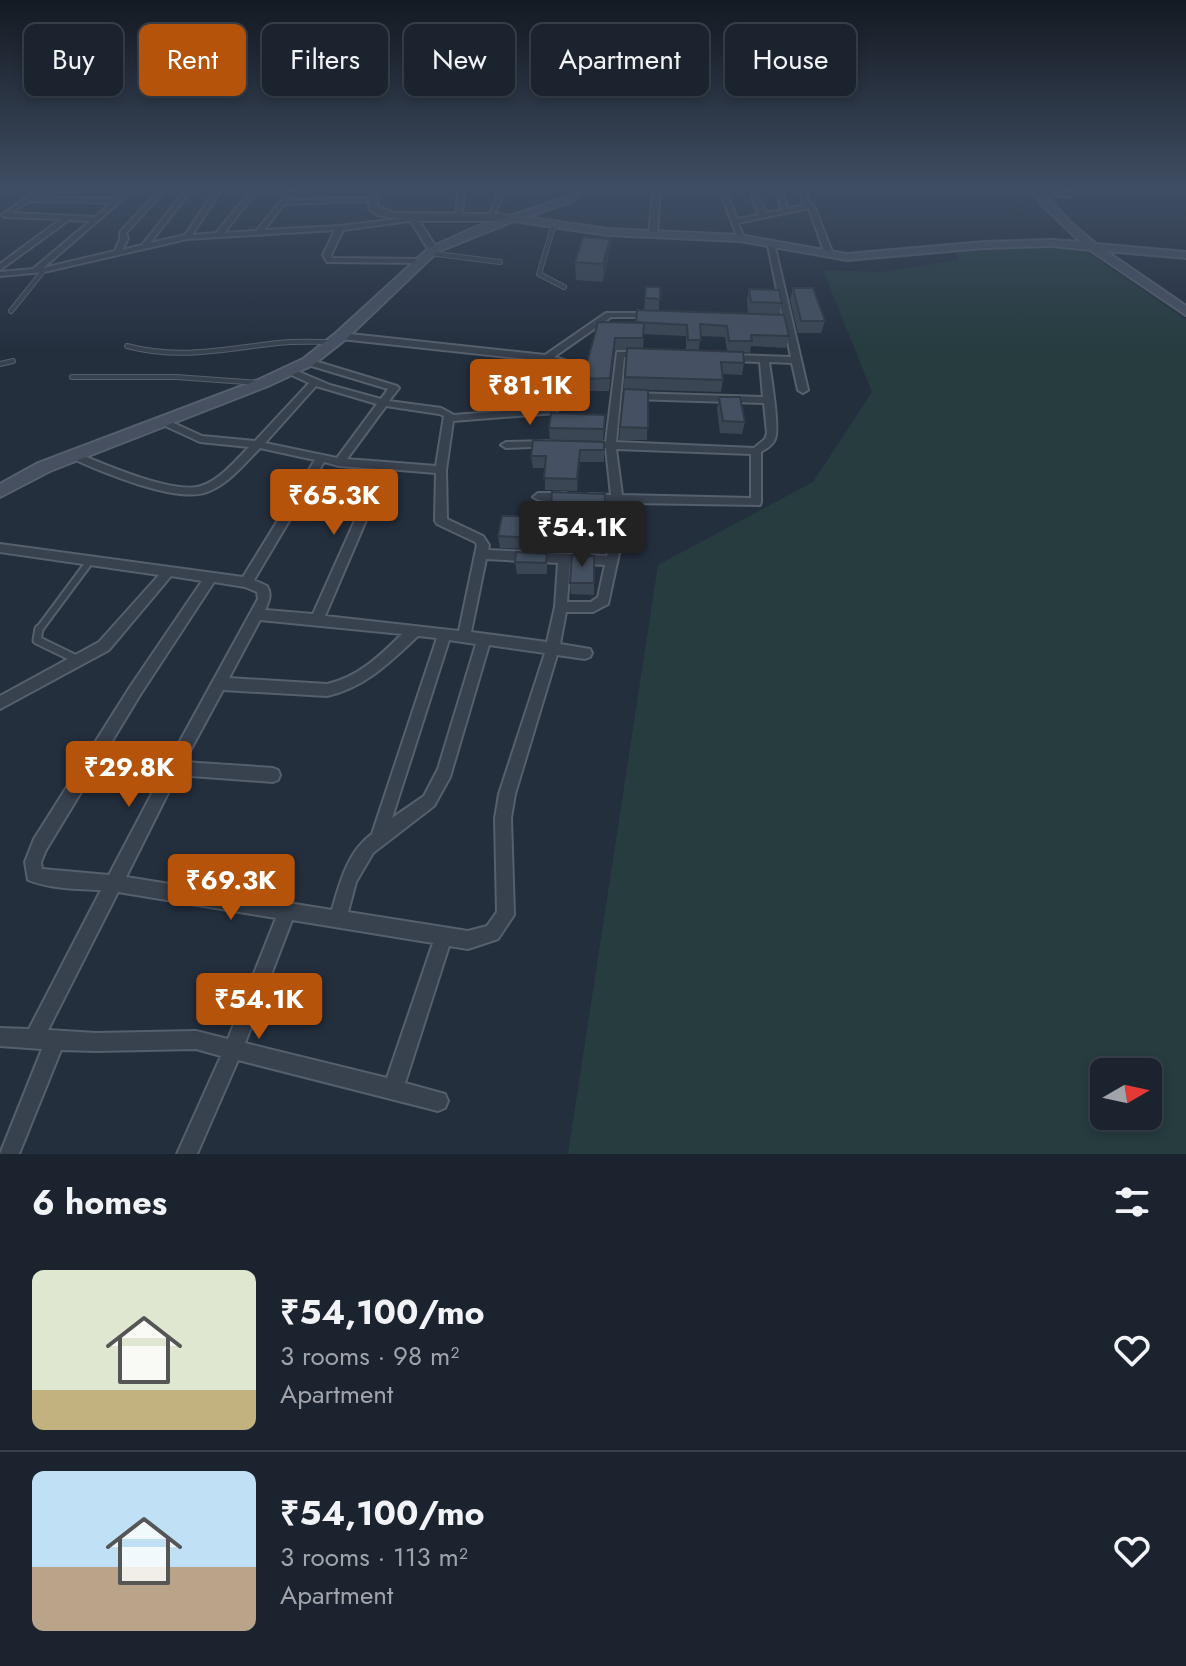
<!DOCTYPE html>
<html lang="en">
<head>
<meta charset="utf-8">
<style>
  :root { --surface:#1b232e; --page:#282f3a; --text:#f1f3f6; --muted:#a0a4aa; --line:#39404a; --accent:#b45309 }
  body { margin:0; font-family:Jost,sans-serif; background:var(--page); color:var(--text); height:100vh; display:flex; flex-direction:column; font-size:30px; white-space:nowrap }
  * { box-sizing:border-box; margin:0 }
  p { font-size:26px; color:var(--muted) }
  .icon { flex:none; width:44px; height:44px; fill:none; stroke:currentColor; stroke-width:2; stroke-linecap:round; stroke-linejoin:round }
  .map { position:relative; height:1154px; overflow:hidden }
  .details { display:flex; flex-direction:column; background:var(--surface); flex:1 }
  .details>* { flex:none }
  .top-card { position:absolute; left:24px; top:24px; width:1138px; height:72px; display:flex; gap:16px }
  .needle { width:52px; rotate:81deg }
  .buttons { position:absolute; left:1090px; top:1058px; display:grid; gap:16px }
  .buttons a { display:grid; place-items:center; width:72px; height:72px; border-radius:12px; background:var(--surface); box-shadow:0 4px 12px #0003,0 0 0 2px var(--line); font-size:40px }
  .price { position:absolute; translate:-50% -68px; padding:0 18px; border-radius:8px; background:var(--accent); color:#fff; font-size:26px; line-height:52px; filter:drop-shadow(0 2px 4px #0008) }
  .price::after { content:''; position:absolute; left:50%; top:48px; width:24px; height:18px; margin-left:-12px; background:inherit; clip-path:polygon(0 0,100% 0,50% 100%) }
  .price.selected { background:#222; color:#fff }
  ul { padding:0; list-style:none }
  li { display:flex; align-items:center; gap:24px; height:200px; padding:0 32px }
  li+li { border-top:2px solid var(--line) }
  li span { display:grid; place-items:center; flex:none; width:224px; height:160px; border-radius:12px; color:#555 }
  li>.icon { margin-inline-start:auto }
  span .icon { width:96px; height:96px; fill:#fffc; stroke-width:1 }
  li b { font-size:34px }
  h2 { display:flex; justify-content:space-between; align-items:center; height:96px; padding:0 32px; font-size:34px }
  .tag { padding:0 28px; border-radius:12px; background:var(--surface); box-shadow:0 4px 12px #0003,0 0 0 2px var(--line); font-size:28px; line-height:72px }
  .tag.selected { background:var(--accent); color:#fff }
  .map>svg:first-child { display:block }
</style>
</head>
<body>
<div class="map">
<svg width="1186" height="1154" viewBox="0 0 1186 1154">
  <rect width="100%" height="100%" fill="#242f3e"/>
  <path fill="#263c3f" fill-rule="evenodd" d="M1081,248L1186,320V1154H568L658,565L813,482L872,392L823,270L881,272L958,260L956,250ZM1104,1072H1148V1116H1104Z"/>
  <g fill="none" stroke-linecap="round" stroke-linejoin="round">
    <g stroke="#565f6c" stroke-width="6">
      <path id="service-far2" d="M554,224L539,274L564,287
        M429,253L500,262
        M11,311L44,270
        M127,346C179,360 226,349 278,343C295,341 312,342 329,342
        M0,364L13,361
        M72,377H176L260,383"/>
    </g>
    <g stroke="#565f6c" stroke-width="10">
      <path id="service-far1" d="M38,631L90,561"/>
    </g>
    <g stroke="#565f6c" stroke-width="11">
      <path id="service" d="M39,629L37,640L76,659"/>
    </g>
    <g stroke="#565f6c" stroke-width="4">
      <path id="minor" d="M4,187H11L0,194V189Z
        M42,187H49L35,197L116,199L130,187H137L43,268L115,251L120,239V232L162,187H168L126,233L128,239L122,250L142,245L188,187H194L150,243L185,235L217,187H223L192,235L216,233L254,187H260L224,233L256,231L286,195L289,197L287,200L372,198L375,200L374,201L284,204L264,230L340,226L414,217L417,219L416,220L343,230L331,255L332,258L422,259L426,261L422,263L327,262L323,255L335,230L187,239L44,272L0,276V272L33,269L90,221L69,220L0,270V264L61,219L5,217L2,215ZM29,201L111,203L95,217L11,213Z
        M291,187H378L375,189L289,190L288,189Z
        M459,187H465L462,215L459,217L456,215Z
        M500,187H506L494,215L489,216Z
        M654,187H660L657,234L653,236L649,234Z
        M719,187H725L737,219L759,215L748,187H754L766,213L782,210L775,187H781L788,209L805,205L802,202L800,187H806L808,201L814,206L833,254L829,256L825,254L809,208L738,223L744,238L738,239Z
        M1079,187H1087L1070,196L1037,195L1034,193L1037,191L1069,192Z
        M1135,187H1144L1138,189Z
        M767,241L774,243L808,390L803,393L798,390L792,363L769,362C771,377 780,428 775,439C773,445 766,449 761,452V502L760,505L630,503L608,604L593,612H566L560,644L590,649L592,653L590,657L585,659L557,655L515,794L511,818L514,915L498,939L468,949L449,946L405,1083L445,1094L448,1101L445,1108L438,1111L238,1060L197,1154H177L221,1056L196,1049L96,1051L61,1050L19,1154H0L42,1049L0,1046V1028L29,1029L101,890C76,889 51,889 28,880L25,862L34,839L130,687L202,581L171,576L109,650L0,709V696L99,642L159,575L0,552V544L243,577L315,460L260,448C245,463 228,485 207,492C177,504 99,471 69,457V453H77C103,464 175,495 201,486C220,480 236,460 249,447L200,442L161,424V420H167L202,436L255,441L309,383L287,373L286,371L290,368L330,385L381,399L388,389L305,364L304,362L308,359L397,386L399,388L389,401L441,408L454,415L504,411L535,373L538,372L543,375L515,411L550,408L568,370L566,367L546,361L341,339L337,336L341,333L545,355L606,313H651L655,315L654,317H611L554,357L573,363L576,370L556,413L453,421L446,470L447,519L483,536L489,545L488,550L607,556L619,503L589,502L584,498L589,494L611,495L606,448L600,447L599,445L600,443L606,442L617,352H640L644,355L640,358L624,357L616,442L754,448L765,439L767,433L764,403L632,399L627,396L632,393L763,397L760,362L731,361L727,358L731,355L791,357ZM316,386L377,404L337,458L265,443ZM386,406L439,414L444,416L436,466L347,459ZM616,449L751,454V498L622,495ZM324,462L339,466L378,469L313,614L265,610C269,601 272,594 267,586L254,580ZM388,469L436,473L435,521L437,524L475,542L477,545L459,631L325,616ZM486,559L558,563L555,607L547,642L471,632ZM570,563L605,565L598,597L591,602H567ZM214,582L245,587L257,592L258,599L168,763L109,875L42,869L41,862L46,850L140,695ZM260,620L402,634C380,656 358,677 327,684L229,678ZM418,636L437,638L372,834C348,851 340,882 332,910L126,877L177,775L273,782L278,780L280,775L278,770L273,768L184,762L223,690L327,696C366,687 390,662 418,636ZM449,640L476,644L438,769L424,796L392,818ZM489,645L545,653L499,794L495,818L497,912L487,926L468,931L348,912L356,882L373,853L434,806L450,777ZM118,892L276,918L228,1039L196,1031L96,1033L48,1030ZM292,920L433,943L387,1078L245,1043Z
        M549,441L554,444L553,446L506,448L501,445L506,442Z
        M538,493H566L571,497C563,503 541,503 533,497Z"/>
    </g>
    <g stroke="#565f6c" stroke-width="4">
      <path id="tertiary" d="M371,187H379L377,206L395,213L499,214L518,218L513,221H419L438,250L433,253L430,252L410,220L377,215L369,209Z"/>
    </g>
    <g stroke="#565f6c" stroke-width="4">
      <path id="secondary" d="M578,187H589L570,202L526,217L607,229L740,235L847,254L984,242L1052,240L1081,242L1045,208L1028,187H1038L1069,221L1096,244L1186,252V258L1106,251L1186,306V315L1090,250L1052,246L984,248L847,260L740,241L607,235L514,221L437,252L346,339L313,365L268,386L50,471L0,497V484L38,463L258,380L303,359L336,333L429,248L476,227L564,198Z"/>
    </g>
    <use href="#service-far2" stroke="#38414e" stroke-width="4"/>
    <use href="#service-far1" stroke="#38414e" stroke-width="6"/>
    <use href="#service" stroke="#38414e" stroke-width="7"/>
    <use href="#minor" fill="#38414e" fill-rule="evenodd"/>
    <use href="#tertiary" fill="#38414e" fill-rule="evenodd"/>
    <use href="#secondary" fill="#465061" fill-rule="evenodd"/>
  </g>
  <path fill="#3b4654" fill-rule="evenodd" d="M609,256L603,282L576,280L575,262Z
    M646,287H660L659,310L748,313L747,300L749,289L782,303L779,314L789,336L786,348L751,346L750,353L743,352L744,363L742,375L722,374L723,380L721,392L648,390L647,440H619L627,350H615L609,391H587V363L598,322L636,323L644,310ZM644,334L686,336V350L643,349ZM700,336L725,337L727,351L699,350Z
    M793,288L825,321L821,333H798L790,299Z
    M719,397L745,422L742,434L720,433L717,409Z
    M605,415L603,441L550,440L549,428Z
    M533,440L604,450V462H580L577,491L545,490V468H533L531,456Z
    M605,494L604,532L550,527V515Z
    M538,528L536,549L500,548L498,536Z
    M547,554V574H517L515,562Z
    M594,556V595L571,594L570,583Z"/>
  <path fill="#303945" d="M610,239L609,256L603,282V264Z
    M615,338V350L609,391L610,378Z
    M580,450V462L577,491V479Z
    M537,516L538,528L536,549L535,538Z"/>
  <path fill="#455162" stroke="#303945" stroke-width="2" d="M583,237L610,239L603,264L575,262Z
    M646,287H660V299L645,298Z
    M793,288H813L825,321H801Z
    M749,289L779,290L782,303L751,302Z
    M637,310L784,315L789,336L751,335L752,341H729L727,326L700,324L701,340H688L687,325L636,322Z
    M598,322L644,323L643,338H615L610,378L587,379V363Z
    M627,348L743,352L744,363L721,362L723,380L625,377Z
    M624,389L648,390V428L620,427Z
    M719,397H740L745,422L723,421Z
    M551,413L605,415L604,429L549,428Z
    M533,440L604,442V450H580L577,479L544,478L546,456H531Z
    M552,492L605,494L604,520L550,515Z
    M502,516H537L535,538L498,536Z
    M516,552L547,554L546,563L515,562Z
    M572,555L594,556V583H570Z"/>
  <linearGradient id="sky" x2="0" y2="1"><stop stop-color="#141a22"/><stop offset="0.54" stop-color="#3f4d63"/><stop offset="1" stop-color="#3f4d63" stop-opacity="0"/></linearGradient>
  <rect width="1186" height="349" fill="url(#sky)"/>
</svg>
<div class="buttons">
<a><svg class="needle" viewBox="-14 -14 28 28"><path d="M0-13l5 13h-10z" fill="#e53935"/><path d="M0 13l5-13h-10z" fill="#a0a4aa"/></svg></a>
</div>
<b class="price" style="left:530px;top:427px">₹81.1K</b>
<b class="price" style="left:334px;top:537px">₹65.3K</b>
<b class="price selected" style="left:582px;top:569px">₹54.1K</b>
<b class="price" style="left:129px;top:809px">₹29.8K</b>
<b class="price" style="left:231px;top:922px">₹69.3K</b>
<b class="price" style="left:259px;top:1041px">₹54.1K</b>
<div class="top-card">
<a class="tag">Buy</a>
<a class="tag selected">Rent</a>
<a class="tag">Filters</a>
<a class="tag">New</a>
<a class="tag">Apartment</a>
<a class="tag">House</a>
</div>
</div>
<section class="details">
<h2>6 homes<svg class="icon" aria-label="filters" viewBox="0 0 24 24"><path d="M4 7h16M4 17h16"/><circle cx="9" cy="7" r="2"/><circle cx="15" cy="17" r="2"/></svg></h2>
<ul>
<li><span style="background:linear-gradient(#dfe7d0 75%,#c2b280 0)"><svg class="icon" aria-label="home" viewBox="0 0 24 24"><path d="M3 11l9-7 9 7M6 9v11h12V9"/></svg></span><div><b>₹54,100/mo</b><p>3 rooms · 98 m²</p><p>Apartment</p></div><svg class="icon" aria-label="heart" viewBox="0 0 24 24"><path d="M12 20l-8-8c-3-5 5-10 8-4 3-6 11-1 8 4z"/></svg></li>
<li><span style="background:linear-gradient(#bfe0f5 60%,#b9a48a 0)"><svg class="icon" aria-label="home" viewBox="0 0 24 24"><path d="M3 11l9-7 9 7M6 9v11h12V9"/></svg></span><div><b>₹54,100/mo</b><p>3 rooms · 113 m²</p><p>Apartment</p></div><svg class="icon" aria-label="heart" viewBox="0 0 24 24"><path d="M12 20l-8-8c-3-5 5-10 8-4 3-6 11-1 8 4z"/></svg></li>
</ul>
</section>
</body>
</html>
